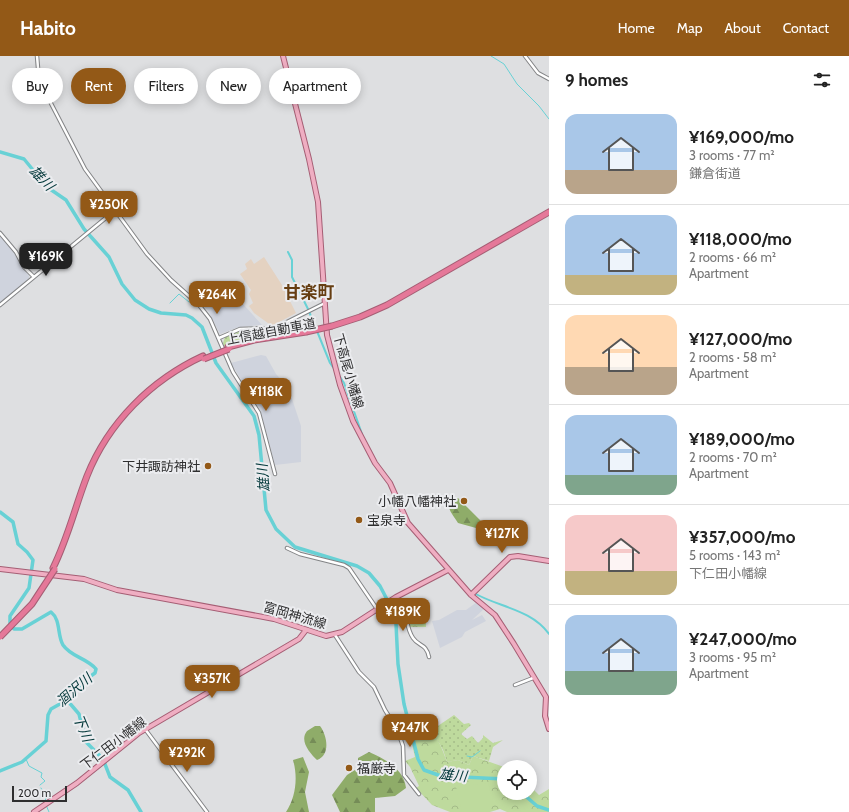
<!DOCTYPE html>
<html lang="en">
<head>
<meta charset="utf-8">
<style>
  :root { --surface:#fff; --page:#f2f2f2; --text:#222; --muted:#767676; --line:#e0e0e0; --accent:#935917 }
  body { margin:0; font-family:Cabin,"Noto Sans JP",sans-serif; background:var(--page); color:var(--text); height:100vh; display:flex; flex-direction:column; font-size:15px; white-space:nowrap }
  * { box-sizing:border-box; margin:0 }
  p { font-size:13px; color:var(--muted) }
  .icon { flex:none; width:22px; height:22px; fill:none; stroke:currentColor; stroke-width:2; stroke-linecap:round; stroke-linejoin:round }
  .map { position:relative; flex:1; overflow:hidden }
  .drawer { display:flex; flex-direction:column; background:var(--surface); width:300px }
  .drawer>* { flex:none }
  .banner { position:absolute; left:12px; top:12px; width:380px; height:36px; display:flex; gap:8px }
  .controls { position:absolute; left:497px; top:704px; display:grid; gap:8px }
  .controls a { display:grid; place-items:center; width:40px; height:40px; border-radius:50%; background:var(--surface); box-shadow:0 2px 10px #0003; font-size:20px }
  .scale { position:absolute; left:12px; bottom:10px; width:55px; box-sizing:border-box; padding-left:4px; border:2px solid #2e2e2f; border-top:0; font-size:11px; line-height:14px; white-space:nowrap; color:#2e2e2f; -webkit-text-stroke:3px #ebecef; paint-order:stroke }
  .price { position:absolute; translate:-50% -34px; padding:0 9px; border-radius:8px; background:var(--accent); color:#fff; font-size:13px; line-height:26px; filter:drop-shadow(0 1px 2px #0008) }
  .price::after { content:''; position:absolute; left:50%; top:24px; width:12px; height:9px; margin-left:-6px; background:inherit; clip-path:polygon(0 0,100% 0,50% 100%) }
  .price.current { background:#222; color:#fff }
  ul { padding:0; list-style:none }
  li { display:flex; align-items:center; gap:12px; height:100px; padding:0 16px }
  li+li { border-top:1px solid var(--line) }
  li span { display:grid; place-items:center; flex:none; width:112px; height:80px; border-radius:12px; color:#555 }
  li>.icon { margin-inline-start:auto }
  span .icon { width:48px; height:48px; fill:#fffc; stroke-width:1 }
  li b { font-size:17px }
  h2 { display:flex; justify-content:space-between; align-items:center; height:48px; padding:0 16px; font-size:17px }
  .tag { padding:0 14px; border-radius:18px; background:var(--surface); box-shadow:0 2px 10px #0003; font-size:14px; line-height:36px }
  .tag.current { background:var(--accent); color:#fff }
  header { display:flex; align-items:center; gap:24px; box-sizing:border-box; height:56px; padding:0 20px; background:var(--accent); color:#fff }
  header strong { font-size:19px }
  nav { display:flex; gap:22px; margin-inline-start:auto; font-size:14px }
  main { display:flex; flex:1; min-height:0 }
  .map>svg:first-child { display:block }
</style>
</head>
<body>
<header>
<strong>Habito</strong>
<nav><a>Home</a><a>Map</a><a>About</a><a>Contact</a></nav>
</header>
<main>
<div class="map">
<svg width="549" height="756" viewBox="0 0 549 756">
  <defs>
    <pattern id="grass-dots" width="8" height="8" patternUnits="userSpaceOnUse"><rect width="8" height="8" fill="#beda9d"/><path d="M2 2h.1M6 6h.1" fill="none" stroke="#a4bb88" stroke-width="1.8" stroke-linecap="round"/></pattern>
    <pattern id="forest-firs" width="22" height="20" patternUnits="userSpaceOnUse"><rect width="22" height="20" fill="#8fac69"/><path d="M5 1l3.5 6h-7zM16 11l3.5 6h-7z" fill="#758c57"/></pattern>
    <pattern id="park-crowns" width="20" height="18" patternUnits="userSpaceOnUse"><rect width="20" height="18" fill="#beda9d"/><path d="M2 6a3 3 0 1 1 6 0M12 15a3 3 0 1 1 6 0" fill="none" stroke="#a4bb88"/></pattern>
  </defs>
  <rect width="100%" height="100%" fill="#dedfe1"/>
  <path fill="#e4d2c1" d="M264,201L282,229L296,257L272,270L254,257L249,250L253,247L249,238L251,234L240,218L247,213L245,208L251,203L254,208Z"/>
  <path fill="#cfd3dd" d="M0,180L19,202L22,211L29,220V222L0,247Z
    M194,232L196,234L198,232L215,244L219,240L228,237L243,248L262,269L239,271L220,278L209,256L191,237Z
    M261,299L266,300L276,318L288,331L301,370V406L275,409L261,356L231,307Z
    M477,546L485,552L472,564L482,559L486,565L465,576L462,581L440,592L432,565L439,564L457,554H466Z"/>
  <path fill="url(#grass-dots)" d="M303,271L304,274L253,282L224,290L223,287L225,281L242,274L280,276Z
    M454,659L464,668L469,667L471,669L461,678L467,683L472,680L478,687L483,682V679L493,687L503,684L493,691L489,705L473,700L469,709L458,704L447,706L443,694L432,674Z"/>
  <path fill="url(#forest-firs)" d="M451,442H458L481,465L494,472L498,478L496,484L476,472L458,467C453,459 444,450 451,442Z
    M315,670H320C327,679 331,699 317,704C310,697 299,685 307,675Z
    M369,696C385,703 404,713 406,732L395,740L375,742V756H340L332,739L347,719L358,712V702Z
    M303,701L309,716L305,736L309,756H286C296,741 298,721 293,704Z"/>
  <path fill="url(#park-crowns)" d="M401,544L416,546L415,555L417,565H426V571H410L406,554Z
    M427,660V670C438,680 442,693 447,706L458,704L469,709L473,700L504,711V737H530V730L539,739L549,733V756H507L500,753L490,756H450L432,749L416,732L419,730L410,711L405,705L415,701L406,662Z"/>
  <path fill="#beda9d" d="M488,727C494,737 496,747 486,756H462L456,731Z"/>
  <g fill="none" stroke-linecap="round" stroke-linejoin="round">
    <path stroke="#68d1d5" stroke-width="1" d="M491,0L504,8L517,28L539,50L549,63
      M170,247L179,238L189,246
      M467,700L472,701L480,695
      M26,703L29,710L42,717L41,721L45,725L40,729
      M41,732L46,741L45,746
      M46,749L49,756"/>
    <path stroke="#68d1d5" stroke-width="2" d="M288,196L292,204V221L308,253L330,307L335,314
      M340,321L344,327L362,378
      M383,415L390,424
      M474,537C498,551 531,553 549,578"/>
    <path stroke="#68d1d5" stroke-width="3.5" d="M0,96L24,103L47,131L66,144L84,173L109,201L122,228L135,244L149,253L161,257L186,259L192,262L202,271L216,307L254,360L259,379L266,454L276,473L295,491L357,510L369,517L380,530L393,555L396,568L398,608L404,648L418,703L424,714L441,720L504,723
      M0,456L13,466L18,488L27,496L33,504L29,532L10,560V568L14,573H22L51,556C61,564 57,579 63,589C71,601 87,602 96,613L95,617L85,624L67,644L51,653L48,659L46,685L22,706L0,715
      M67,644L79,658L86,686L103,703L110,721L128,734L141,756
      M522,737L537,750L549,754"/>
    <g stroke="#838486" stroke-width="4.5">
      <path id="minor" d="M37,0L38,12L43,32L85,113L147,198L171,224L199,249L210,263L233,316L259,357L275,418
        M525,0L538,17L549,23
        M0,177L16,196L24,211L34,221
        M0,249L130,142
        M219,282L240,273L275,272L325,247
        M287,492L300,498L344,509L349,512L377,553
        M396,541C410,556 404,569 413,582C419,591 426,587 429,601
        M335,579L359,616L374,631L385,654L397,673L403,690L404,719L419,738
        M515,629L533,622
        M145,673L207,756"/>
    </g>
    <g stroke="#a55e74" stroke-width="6">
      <path id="major" d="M283,0L309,103L318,146L327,279L340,329L353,365L375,407L390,427L408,467L471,539L495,559L514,588L546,641L545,660L549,673
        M0,513L84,523L117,534L274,563L326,580L342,576L396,541L448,514
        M471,539L510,501L518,500L549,505
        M34,756L77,727L139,677L299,583L306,574"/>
    </g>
    <g stroke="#a55e74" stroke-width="7">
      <path id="highway" d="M332,270L360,261L387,249L549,156
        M228,291L254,284L306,276
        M53,512C68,482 75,451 87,420C108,367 151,324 203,300"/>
    </g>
    <use href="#minor" stroke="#fff" stroke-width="2.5"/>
    <use href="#major" stroke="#efaec2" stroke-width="4"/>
    <use href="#highway" stroke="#e57899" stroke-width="5"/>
    <g stroke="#a55e74" stroke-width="7" stroke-linecap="butt">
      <path id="highway-bridge" d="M306,276L332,270
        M204,303L229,293
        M0,581L32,548L55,513"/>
    </g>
    <use href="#highway-bridge" stroke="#e57899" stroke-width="5"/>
  </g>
  <g fill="#935917" stroke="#ebecef" stroke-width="1.5">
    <circle cx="208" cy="410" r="4"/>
    <circle cx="464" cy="445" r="4"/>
    <circle cx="359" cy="464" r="4"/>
    <circle cx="349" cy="712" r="4"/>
  </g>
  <g text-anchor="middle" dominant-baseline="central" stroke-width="4" stroke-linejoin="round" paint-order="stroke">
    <g font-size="13" fill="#2e2e2f" stroke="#ebecef">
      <text transform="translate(271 275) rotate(-11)">上信越自動車道</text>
      <text transform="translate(349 315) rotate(74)">下高尾小幡線</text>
      <text transform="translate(295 559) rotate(16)">富岡神流線</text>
      <text transform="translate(113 687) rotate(-37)">下仁田小幡線</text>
    </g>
    <g font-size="13" fill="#2e2e2f" stroke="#ebecef" text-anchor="end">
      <text x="200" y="410">下井諏訪神社</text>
      <text x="456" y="445">小幡八幡神社</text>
      <text x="367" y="464" text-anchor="start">宝泉寺</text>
      <text x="357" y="712" text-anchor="start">福厳寺</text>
    </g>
    <g font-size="14" font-style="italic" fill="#04393b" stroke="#ebecef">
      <text transform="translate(42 122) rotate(46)">雄川</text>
      <text transform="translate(263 422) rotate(-95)">雄川</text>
      <text transform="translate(74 634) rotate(-41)">涸沢川</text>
      <text transform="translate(83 672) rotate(67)">下川</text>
      <text transform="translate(453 719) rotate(6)">雄川</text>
    </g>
    <g font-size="17" font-weight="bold" fill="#663e12" stroke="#ebecef">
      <text x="309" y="236">甘楽町</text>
    </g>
  </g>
</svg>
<div class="controls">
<a><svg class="icon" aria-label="locate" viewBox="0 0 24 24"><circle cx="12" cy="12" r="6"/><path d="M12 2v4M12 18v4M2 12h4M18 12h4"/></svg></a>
</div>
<div class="scale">200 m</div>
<b class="price" style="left:109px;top:169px">¥250K</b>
<b class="price current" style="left:46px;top:221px">¥169K</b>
<b class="price" style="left:217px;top:259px">¥264K</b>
<b class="price" style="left:266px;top:356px">¥118K</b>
<b class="price" style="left:502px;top:498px">¥127K</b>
<b class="price" style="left:403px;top:576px">¥189K</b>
<b class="price" style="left:212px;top:643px">¥357K</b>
<b class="price" style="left:410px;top:692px">¥247K</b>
<b class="price" style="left:187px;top:717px">¥292K</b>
<div class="banner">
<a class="tag">Buy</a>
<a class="tag current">Rent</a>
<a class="tag">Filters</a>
<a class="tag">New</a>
<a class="tag">Apartment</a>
</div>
</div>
<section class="drawer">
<h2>9 homes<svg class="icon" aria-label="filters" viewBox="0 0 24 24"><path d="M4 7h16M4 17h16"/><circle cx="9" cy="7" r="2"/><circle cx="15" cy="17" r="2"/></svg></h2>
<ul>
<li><span style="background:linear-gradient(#a9c7e8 70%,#b9a48a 0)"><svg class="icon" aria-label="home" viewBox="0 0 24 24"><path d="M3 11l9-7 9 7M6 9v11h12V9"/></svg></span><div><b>¥169,000/mo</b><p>3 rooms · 77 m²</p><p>鎌倉街道</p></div></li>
<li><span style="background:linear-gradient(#a9c7e8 75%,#c2b280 0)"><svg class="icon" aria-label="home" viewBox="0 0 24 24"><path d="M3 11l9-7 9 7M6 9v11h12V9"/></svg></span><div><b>¥118,000/mo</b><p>2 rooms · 66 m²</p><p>Apartment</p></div></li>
<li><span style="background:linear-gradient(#ffd9b3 65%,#b9a48a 0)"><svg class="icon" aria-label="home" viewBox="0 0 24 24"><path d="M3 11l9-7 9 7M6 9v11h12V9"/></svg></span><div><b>¥127,000/mo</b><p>2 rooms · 58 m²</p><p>Apartment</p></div></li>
<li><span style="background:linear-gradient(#a9c7e8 75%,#7fa58c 0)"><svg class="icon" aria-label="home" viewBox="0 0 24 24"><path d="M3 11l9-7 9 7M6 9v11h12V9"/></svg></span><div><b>¥189,000/mo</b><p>2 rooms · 70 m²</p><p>Apartment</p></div></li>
<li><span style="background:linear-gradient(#f6c9c9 70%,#c2b280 0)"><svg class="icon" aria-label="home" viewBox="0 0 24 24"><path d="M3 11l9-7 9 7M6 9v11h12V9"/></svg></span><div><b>¥357,000/mo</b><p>5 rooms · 143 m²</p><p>下仁田小幡線</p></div></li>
<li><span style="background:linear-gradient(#a9c7e8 70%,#7fa58c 0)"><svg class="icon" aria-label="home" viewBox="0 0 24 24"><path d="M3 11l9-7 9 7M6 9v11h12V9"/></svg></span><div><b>¥247,000/mo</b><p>3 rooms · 95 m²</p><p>Apartment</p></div></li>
</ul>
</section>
</main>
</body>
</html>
